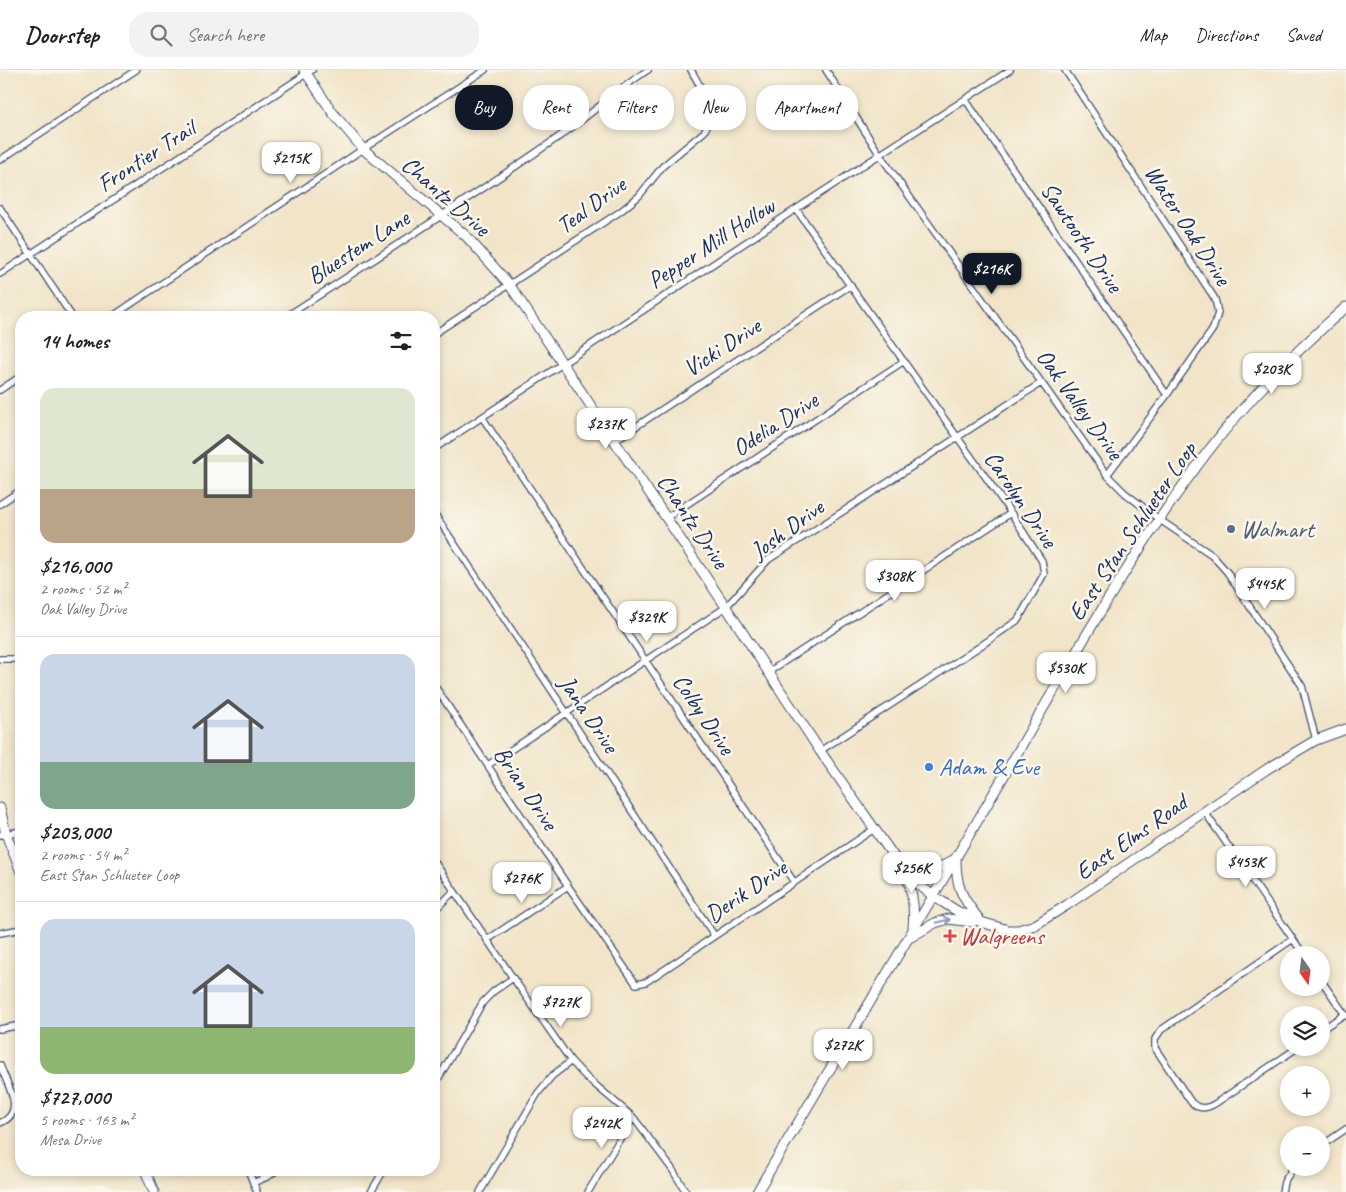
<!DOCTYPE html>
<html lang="en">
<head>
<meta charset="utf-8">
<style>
  :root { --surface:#fff; --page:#f2f2f2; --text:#222; --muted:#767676; --line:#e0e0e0; --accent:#111827 }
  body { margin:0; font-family:Caveat,sans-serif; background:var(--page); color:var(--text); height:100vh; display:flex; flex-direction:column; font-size:19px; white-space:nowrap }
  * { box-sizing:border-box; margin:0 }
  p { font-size:16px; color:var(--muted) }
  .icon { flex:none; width:28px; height:28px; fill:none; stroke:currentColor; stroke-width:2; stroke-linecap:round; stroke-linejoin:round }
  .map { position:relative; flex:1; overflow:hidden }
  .drawer { position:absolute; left:15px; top:241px; width:425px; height:865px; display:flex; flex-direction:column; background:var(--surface); border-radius:20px; box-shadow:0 2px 8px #0003 }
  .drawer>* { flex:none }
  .banner { position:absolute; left:455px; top:15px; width:475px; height:45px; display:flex; gap:10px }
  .needle { width:32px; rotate:166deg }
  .buttons { position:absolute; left:1280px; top:876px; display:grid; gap:10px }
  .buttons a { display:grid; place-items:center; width:50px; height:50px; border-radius:50%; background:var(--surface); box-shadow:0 2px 8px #0003; font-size:25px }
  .price { position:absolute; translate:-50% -42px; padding:0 11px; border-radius:10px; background:#fff; color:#222; font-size:16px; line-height:32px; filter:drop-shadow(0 1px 2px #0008) }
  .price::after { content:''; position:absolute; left:50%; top:30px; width:15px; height:11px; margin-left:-8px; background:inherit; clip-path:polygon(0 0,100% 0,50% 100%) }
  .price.active { background:var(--accent); color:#fff }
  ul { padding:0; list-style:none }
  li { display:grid; align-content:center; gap:10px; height:265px; padding:0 25px }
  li+li { border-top:1px solid var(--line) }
  li span { display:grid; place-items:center; height:155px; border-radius:15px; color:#555 }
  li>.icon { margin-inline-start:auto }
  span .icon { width:90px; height:90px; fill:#fffc; stroke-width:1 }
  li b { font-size:21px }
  h2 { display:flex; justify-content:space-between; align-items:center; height:60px; padding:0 25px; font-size:21px }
  .pill { padding:0 18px; border-radius:20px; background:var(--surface); box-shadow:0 2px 8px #0003; font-size:18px; line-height:45px }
  .pill.active { background:var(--accent); color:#fff }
  header { display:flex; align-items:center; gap:30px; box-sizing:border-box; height:70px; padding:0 25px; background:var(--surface); border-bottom:1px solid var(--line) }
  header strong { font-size:24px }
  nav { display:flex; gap:28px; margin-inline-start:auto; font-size:18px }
  .search { width:350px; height:45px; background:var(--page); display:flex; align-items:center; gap:12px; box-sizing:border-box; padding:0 18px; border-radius:20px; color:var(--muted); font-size:19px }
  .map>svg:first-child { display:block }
</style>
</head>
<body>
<header>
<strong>Doorstep</strong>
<div class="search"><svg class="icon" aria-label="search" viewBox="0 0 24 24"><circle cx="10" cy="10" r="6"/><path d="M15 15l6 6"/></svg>Search here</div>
<nav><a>Map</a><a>Directions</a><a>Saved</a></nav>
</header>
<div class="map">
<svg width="1346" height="1122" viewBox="0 0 1346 1122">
  <rect width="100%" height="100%" fill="#fbf7ec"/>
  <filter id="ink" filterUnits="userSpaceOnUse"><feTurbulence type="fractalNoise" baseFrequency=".02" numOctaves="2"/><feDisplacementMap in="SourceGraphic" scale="10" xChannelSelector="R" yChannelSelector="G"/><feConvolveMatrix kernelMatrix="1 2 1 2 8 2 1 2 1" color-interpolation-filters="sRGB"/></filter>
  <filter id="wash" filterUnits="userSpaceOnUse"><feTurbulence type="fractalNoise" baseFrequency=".0096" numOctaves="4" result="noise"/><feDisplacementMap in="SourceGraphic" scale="20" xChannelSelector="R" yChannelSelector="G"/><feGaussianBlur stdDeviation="1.12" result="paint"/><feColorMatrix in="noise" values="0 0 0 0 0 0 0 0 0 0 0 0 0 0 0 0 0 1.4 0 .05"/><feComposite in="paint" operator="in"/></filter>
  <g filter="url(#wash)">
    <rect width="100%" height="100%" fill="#f1e4c8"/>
  </g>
  <g filter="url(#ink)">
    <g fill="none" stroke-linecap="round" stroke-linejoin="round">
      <g stroke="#3b4a6e" stroke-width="8">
        <path id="street" d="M826,0L880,85L1107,405L1125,423L1160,450L1212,485L1227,502L1302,616L1316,670
          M1065,0L1215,229L1218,243L1213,259L1167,325L1107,405
          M965,29L1167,325
          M0,90L136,0
          M0,138L73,248
          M796,139L1011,443L1042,491L1044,504L1018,550L979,577L820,681
          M0,204L312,0
          M110,248L363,79L485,0
          M284,248C376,188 470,129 560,66C590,45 617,20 648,0
          M434,264L621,141L639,126L663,96L704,62C717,40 702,20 691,0
          M0,320L21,306
          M482,347L794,812
          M614,371L851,215
          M434,379L796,139L1010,0
          M0,434L21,420
          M434,443L714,865
          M666,448L904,291
          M0,589H21
          M767,603L1011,443
          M434,615L568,816L636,914L646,912L874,759
          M488,695L726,537L768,490L1041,313
          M1204,741L1304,885
          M0,765L21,761
          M434,791L513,908L571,991L586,1007L633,1047L672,1099L686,1122
          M434,841L454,821
          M0,863L21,859
          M1293,869L1161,960L1155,969V978L1191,1032C1199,1040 1207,1039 1216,1033L1297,978
          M487,870L568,816
          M1321,910L1346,946
          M0,959L21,955
          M1321,960L1345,944
          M0,995C7,1015 27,1042 0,1053
          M434,1016L483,932L494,921L513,908
          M1321,1076L1346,1059
          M248,1100L257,1122
          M253,1113L269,1106L277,1100
          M371,1122L384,1100
          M480,1122L538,1023L552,1006L571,991
          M588,1122L633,1047
          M1282,1122L1284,1112L1293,1098"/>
      </g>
      <g stroke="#3b4a6e" stroke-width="11">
        <path id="secondary" d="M304,0L333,43L363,79L466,166L509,214L726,537L820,681L906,804L933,826L957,841L981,852L1008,860H1018L1035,855L1067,835L1267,699L1316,670L1346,659
          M0,738L6,764L21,802
          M956,789C956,817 962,828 979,849
          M905,803C927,803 935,802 953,790
          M906,804C912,821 915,839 913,857
          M911,867L935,853L948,849L973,852
          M145,1100L154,1122
          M757,1122C836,988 917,855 995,721C1062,607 1126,490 1206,384C1246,331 1296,281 1346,237"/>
      </g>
      <use href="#street" stroke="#fff" stroke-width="5.5"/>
      <use href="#secondary" stroke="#fff" stroke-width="9"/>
    </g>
    <defs><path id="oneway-shaft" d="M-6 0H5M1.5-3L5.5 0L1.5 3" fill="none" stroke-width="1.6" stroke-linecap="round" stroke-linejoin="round" transform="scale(1.25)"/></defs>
    <use stroke="#8d97ae" href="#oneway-shaft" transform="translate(943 851) rotate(-13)"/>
  </g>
  <circle fill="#5c6f8a" stroke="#fbf7ec" stroke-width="2" cx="1231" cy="459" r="5"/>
  <circle fill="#3f7fe0" stroke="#fbf7ec" stroke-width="2" cx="929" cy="697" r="5"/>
  <path fill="#e0444e" stroke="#fbf7ec" stroke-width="2" d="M947.5 858.5h5v5h5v5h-5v5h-5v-5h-5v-5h5z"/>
  <g text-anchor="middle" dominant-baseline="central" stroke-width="5" stroke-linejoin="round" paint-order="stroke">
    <g font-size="24" fill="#1b2f5e" stroke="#fbf7ec">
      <text transform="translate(146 86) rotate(-33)">Frontier Trail</text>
      <text transform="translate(446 126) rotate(41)">Chantz Drive</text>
      <text transform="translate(591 135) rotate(-36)">Teal Drive</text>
      <text transform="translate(1188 155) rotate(57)">Water Oak Drive</text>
      <text transform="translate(1082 167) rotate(56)">Sawtooth Drive</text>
      <text transform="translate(711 173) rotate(-33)">Pepper Mill Hollow</text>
      <text transform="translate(358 177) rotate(-33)">Bluestem Lane</text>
      <text transform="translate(722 277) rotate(-33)">Vicki Drive</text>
      <text transform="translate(1080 334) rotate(54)">Oak Valley Drive</text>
      <text transform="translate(775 354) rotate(-33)">Odelia Drive</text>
      <text transform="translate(1021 429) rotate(56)">Carolyn Drive</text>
      <text transform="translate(693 451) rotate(56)">Chantz Drive</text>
      <text transform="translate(787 459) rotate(-36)">Josh Drive</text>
      <text transform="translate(1132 461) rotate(-56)">East Stan Schlueter Loop</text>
      <text transform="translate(589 644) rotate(56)">Jana Drive</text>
      <text transform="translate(704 644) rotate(56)">Colby Drive</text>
      <text transform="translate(526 718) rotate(56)">Brian Drive</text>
      <text transform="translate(1131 767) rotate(-35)">East Elms Road</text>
      <text transform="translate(746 821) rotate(-34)">Derik Drive</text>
    </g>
    <g font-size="24" fill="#4e5e75" stroke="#fbf7ec" text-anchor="start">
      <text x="1241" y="459">Walmart</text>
    </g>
    <g font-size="24" fill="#366cbe" stroke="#fbf7ec" text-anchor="start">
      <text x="939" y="697">Adam &amp; Eve</text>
    </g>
    <g font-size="24" fill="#be3a42" stroke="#fbf7ec" text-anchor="start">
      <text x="960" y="866">Walgreens</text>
    </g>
  </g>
</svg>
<div class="buttons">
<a><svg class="needle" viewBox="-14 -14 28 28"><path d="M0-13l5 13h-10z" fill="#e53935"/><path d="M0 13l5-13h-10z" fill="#767676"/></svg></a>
<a><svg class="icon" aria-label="layers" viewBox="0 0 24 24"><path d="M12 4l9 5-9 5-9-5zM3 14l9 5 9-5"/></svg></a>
<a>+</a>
<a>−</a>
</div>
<b class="price" style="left:291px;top:114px">$215K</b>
<b class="price active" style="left:992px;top:225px">$216K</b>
<b class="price" style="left:1272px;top:325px">$203K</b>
<b class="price" style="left:606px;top:380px">$237K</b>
<b class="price" style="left:895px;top:532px">$308K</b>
<b class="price" style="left:1265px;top:540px">$445K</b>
<b class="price" style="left:647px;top:573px">$329K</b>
<b class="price" style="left:1066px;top:624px">$530K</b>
<b class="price" style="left:1246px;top:818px">$453K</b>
<b class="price" style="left:912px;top:824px">$256K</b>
<b class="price" style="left:522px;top:834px">$276K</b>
<b class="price" style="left:561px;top:958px">$727K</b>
<b class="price" style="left:843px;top:1001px">$272K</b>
<b class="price" style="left:602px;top:1079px">$242K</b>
<div class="banner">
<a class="pill active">Buy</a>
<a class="pill">Rent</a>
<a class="pill">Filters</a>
<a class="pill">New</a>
<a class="pill">Apartment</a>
</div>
<section class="drawer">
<h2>14 homes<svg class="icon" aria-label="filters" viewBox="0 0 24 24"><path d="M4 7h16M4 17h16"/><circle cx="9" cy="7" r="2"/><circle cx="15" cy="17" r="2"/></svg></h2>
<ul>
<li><span style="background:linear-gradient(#dfe7d0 65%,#b9a48a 0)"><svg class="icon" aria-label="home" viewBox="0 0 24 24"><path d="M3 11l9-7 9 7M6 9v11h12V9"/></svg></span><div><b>$216,000</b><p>2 rooms · 52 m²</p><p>Oak Valley Drive</p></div></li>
<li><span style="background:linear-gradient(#c9d6e8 70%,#7fa58c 0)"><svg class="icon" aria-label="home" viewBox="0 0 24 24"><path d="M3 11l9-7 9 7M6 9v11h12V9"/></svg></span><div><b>$203,000</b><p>2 rooms · 54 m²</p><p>East Stan Schlueter Loop</p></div></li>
<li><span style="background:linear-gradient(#c9d6e8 70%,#8fb573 0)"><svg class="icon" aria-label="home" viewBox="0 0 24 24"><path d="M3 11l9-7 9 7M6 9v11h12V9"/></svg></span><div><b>$727,000</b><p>5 rooms · 163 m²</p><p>Mesa Drive</p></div></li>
</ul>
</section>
</div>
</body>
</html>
